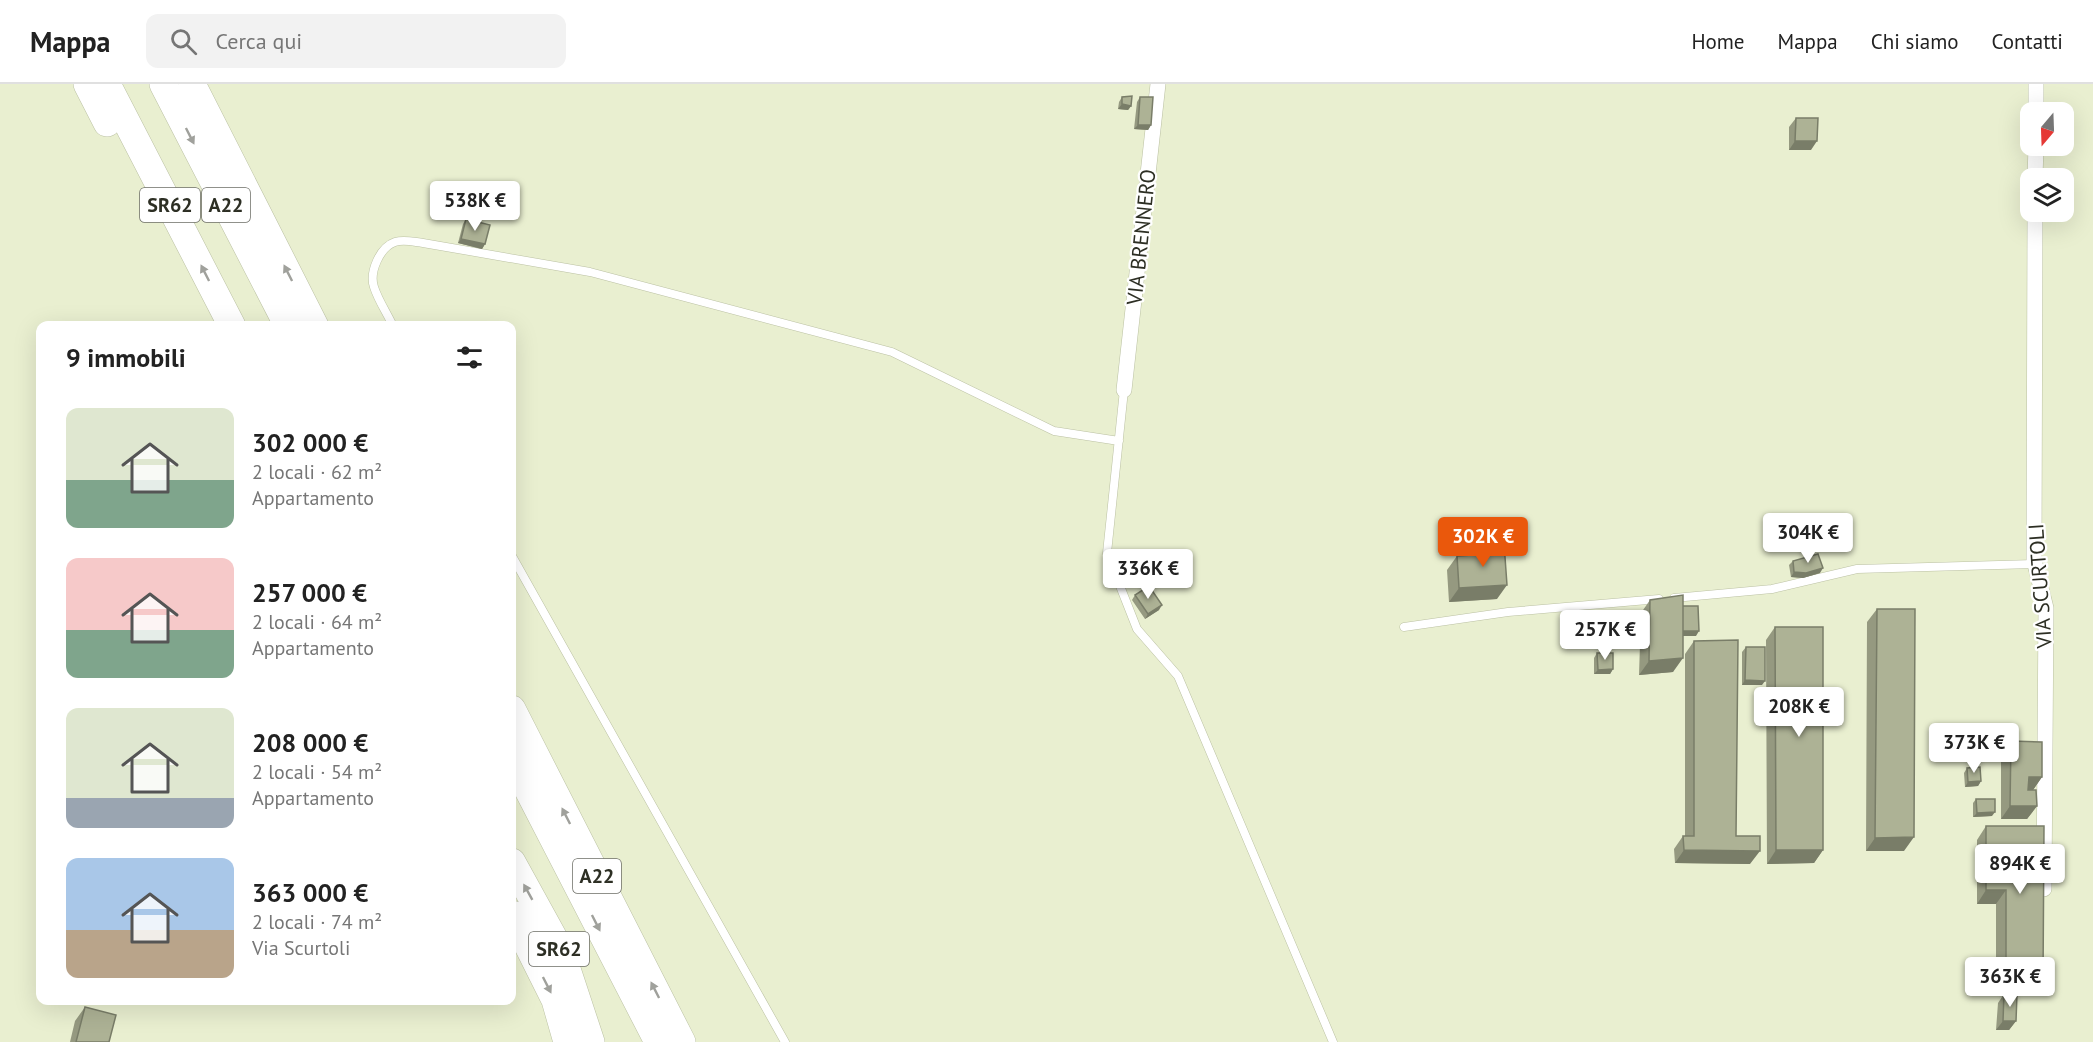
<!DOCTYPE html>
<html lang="it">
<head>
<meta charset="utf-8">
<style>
  :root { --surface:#fff; --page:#f2f2f2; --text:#222; --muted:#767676; --line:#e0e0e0; --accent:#ea580c }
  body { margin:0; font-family:"PT Sans",sans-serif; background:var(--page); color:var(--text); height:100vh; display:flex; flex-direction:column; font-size:22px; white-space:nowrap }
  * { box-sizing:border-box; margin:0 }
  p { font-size:20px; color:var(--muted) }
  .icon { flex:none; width:33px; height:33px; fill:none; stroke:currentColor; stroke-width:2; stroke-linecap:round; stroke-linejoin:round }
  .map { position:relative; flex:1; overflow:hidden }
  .drawer { position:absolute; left:36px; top:237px; width:480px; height:684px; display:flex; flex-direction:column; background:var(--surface); border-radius:12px; box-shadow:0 6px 24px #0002 }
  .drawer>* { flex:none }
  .needle { width:39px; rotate:199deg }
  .buttons { position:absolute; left:2020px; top:18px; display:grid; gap:12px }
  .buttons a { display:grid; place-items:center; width:54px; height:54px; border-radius:12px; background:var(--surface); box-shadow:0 6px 24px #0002; font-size:30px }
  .price { position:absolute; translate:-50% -51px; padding:0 14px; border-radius:6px; background:#fff; color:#222; font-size:20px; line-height:39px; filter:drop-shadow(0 2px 3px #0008) }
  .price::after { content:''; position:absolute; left:50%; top:36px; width:18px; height:14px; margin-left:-9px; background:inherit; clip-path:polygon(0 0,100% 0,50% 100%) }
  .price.active { background:var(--accent); color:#fff }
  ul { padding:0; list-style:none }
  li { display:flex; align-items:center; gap:18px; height:150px; padding:0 30px }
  li span { display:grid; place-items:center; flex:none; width:168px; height:120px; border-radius:12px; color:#555 }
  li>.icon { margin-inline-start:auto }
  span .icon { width:72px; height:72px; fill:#fffc; stroke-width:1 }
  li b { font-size:26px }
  h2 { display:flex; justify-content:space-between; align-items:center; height:72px; padding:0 30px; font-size:26px }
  header { display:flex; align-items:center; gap:36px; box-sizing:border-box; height:84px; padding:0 30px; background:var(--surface); border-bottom:2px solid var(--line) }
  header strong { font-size:28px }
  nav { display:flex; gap:33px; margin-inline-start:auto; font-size:21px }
  .search { width:420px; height:54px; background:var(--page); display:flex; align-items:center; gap:15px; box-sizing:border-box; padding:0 21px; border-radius:12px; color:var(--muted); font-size:22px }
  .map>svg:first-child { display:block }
</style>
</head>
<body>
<header>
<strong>Mappa</strong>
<div class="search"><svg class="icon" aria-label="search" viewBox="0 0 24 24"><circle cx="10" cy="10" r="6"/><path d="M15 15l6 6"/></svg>Cerca qui</div>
<nav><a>Home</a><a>Mappa</a><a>Chi siamo</a><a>Contatti</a></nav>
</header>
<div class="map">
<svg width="2093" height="958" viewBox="0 0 2093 958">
  <rect width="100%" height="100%" fill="#e9efd0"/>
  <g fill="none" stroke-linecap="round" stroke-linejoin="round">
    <g stroke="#bbc1a3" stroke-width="9">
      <path id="lane" d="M393,242C387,229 378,216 374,203C369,188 380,163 395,158C404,155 414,158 423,159L590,188L892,268L1054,347L1119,357
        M1124,306L1107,469L1137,545L1178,592L1333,958
        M512,472L785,958
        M1674,514L1772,505L1857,485L2035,480
        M1404,543L1508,528L1659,515"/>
    </g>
    <g stroke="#bbc1a3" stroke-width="16">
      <path id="street" d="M2036,28V0
        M2035,94L2036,62
        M2035,128L2034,476L2046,524L2044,805
        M1124,306L1158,0"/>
    </g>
    <g stroke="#bbc1a3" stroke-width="28">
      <path id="highway" d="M87,0L107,39
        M107,0L232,242
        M163,0L288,242
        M192,0L315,242
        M512,625L682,958
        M512,675L658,958
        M512,778L561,867L591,958
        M512,830L555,916L567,958"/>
    </g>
    <use href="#lane" stroke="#fff" stroke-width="8"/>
    <use href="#street" stroke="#fff" stroke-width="15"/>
    <use href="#highway" stroke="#fff" stroke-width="27"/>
  </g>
  <path fill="#959980" d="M1122,13L1131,22L1128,26L1118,25L1119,18Z
    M1140,13L1151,41L1148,46L1134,45L1137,18Z
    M1796,34L1811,66H1789V43Z
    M466,135L485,160L482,165L458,159L463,140Z
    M1486,460L1497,515L1449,518L1447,486L1457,472L1479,471Z
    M1793,477L1820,489L1803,494L1791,493L1789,481Z
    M1135,511L1159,526L1145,535L1132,516Z
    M1650,516L1683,522L1696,552H1683L1673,588L1639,591L1641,529Z
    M1877,525L1904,767H1866L1867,538Z
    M1775,543L1823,766L1814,779L1767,780L1766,556Z
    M1694,557L1736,752L1750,780L1675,779L1674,765L1683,752H1685V570Z
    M1746,563L1762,601H1742V568Z
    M1597,569L1613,585L1610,590H1594V574Z
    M2011,657L2042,693L2033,706L2037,722L2027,735H2001V671Z
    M1967,684L1981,697L1978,702L1965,703L1964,689Z
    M1976,715L1992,732L1973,733V719Z
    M1986,742L2043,897L2034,910H2006L2016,937L2009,946H1996L1998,919L2004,910H1996V820H1977V756Z
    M85,923L109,958H70L75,937Z"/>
  <path fill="#797d68" d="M1122,20L1131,22L1128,26L1118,25Z
    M1138,41H1151L1148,46L1134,45Z
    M1795,57H1817L1811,66H1789Z
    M461,155L485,160L482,165L458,159Z
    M1823,484L1820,489L1803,494L1791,493L1794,488Z
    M1507,501L1497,515L1449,518L1459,504Z
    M1162,521L1159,526L1145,535L1148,530Z
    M1679,547H1699L1696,552H1676Z
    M1683,574L1673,588L1639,591L1649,577Z
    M1613,585L1610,590H1594L1598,586Z
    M1745,596L1765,597L1762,601H1742Z
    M2029,693H2042L2033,706L2020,707Z
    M1981,697L1978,702L1965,703L1968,698Z
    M2010,722H2037L2027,735H2001Z
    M1995,728L1992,732L1973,733L1977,729Z
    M1914,753L1904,767H1866L1875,754Z
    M1684,766L1760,767L1750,780L1675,779Z
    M1776,766H1823L1814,779L1767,780Z
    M1986,806H2006L1996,820H1977Z
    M2006,896L2043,897L2034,910H1996Z
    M2003,937H2016L2009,946H1996Z"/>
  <path fill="#adb295" stroke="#797d68" stroke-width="1.5" d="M1132,12L1131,22L1122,20V13Z
    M1140,13H1153L1151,41H1138Z
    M1796,34H1818L1817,57H1795Z
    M466,135L490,141L485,160L461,155Z
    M1504,459L1507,501L1459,504L1457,472L1487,470L1486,460Z
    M1818,470L1823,484L1806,489L1794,488L1793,477Z
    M1149,502L1162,521L1148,530L1135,511Z
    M1683,511V574L1649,577L1650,516Z
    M1683,522H1698L1699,547H1683Z
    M1877,525H1915L1914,753L1875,754Z
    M1775,543H1823V766H1776Z
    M1738,556L1736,752H1760V767L1684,766L1683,752H1694V557Z
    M1746,563H1765V597L1745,596Z
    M1597,569H1613V585L1598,586Z
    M2011,657L2042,658V693H2029L2028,706H2036L2037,722H2010Z
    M1980,683L1981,697L1968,698L1967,684Z
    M1976,715H1995V728L1977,729Z
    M1986,742H2044L2043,897L2006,896V806H1986Z
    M2004,910H2017L2016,937H2003Z
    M85,923L116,931L109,958H76Z"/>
  <defs><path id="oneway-solid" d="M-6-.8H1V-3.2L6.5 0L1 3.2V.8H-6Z" transform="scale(1.5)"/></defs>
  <g fill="#a0a19c">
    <use href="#oneway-solid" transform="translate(190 52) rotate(63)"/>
    <use href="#oneway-solid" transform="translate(205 189) rotate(-117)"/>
    <use href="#oneway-solid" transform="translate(288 189) rotate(-117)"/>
    <use href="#oneway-solid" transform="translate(566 732) rotate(-117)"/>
    <use href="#oneway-solid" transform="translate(528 808) rotate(-119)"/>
    <use href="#oneway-solid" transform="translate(596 839) rotate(63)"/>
    <use href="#oneway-solid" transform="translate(547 901) rotate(63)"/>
    <use href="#oneway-solid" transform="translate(655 906) rotate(-117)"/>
  </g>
  <g text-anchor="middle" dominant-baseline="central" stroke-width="4.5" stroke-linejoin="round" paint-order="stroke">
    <g fill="#fff" stroke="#6c6d66" stroke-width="1.5">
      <rect x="140" y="104" width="60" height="34" rx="4.5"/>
      <rect x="202" y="104" width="48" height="34" rx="4.5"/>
      <rect x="573" y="775" width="48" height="34" rx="4.5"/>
      <rect x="529" y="848" width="60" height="34" rx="4.5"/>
    </g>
    <g font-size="20" font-weight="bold" fill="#2d2f24">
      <text x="170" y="121">SR62</text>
      <text x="226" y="121">A22</text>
      <text x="597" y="792">A22</text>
      <text x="559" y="865">SR62</text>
    </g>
    <g font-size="21" fill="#2d2f24" stroke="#fff">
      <text transform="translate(1141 153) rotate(-84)">VIA BRENNERO</text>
      <text transform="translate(2040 502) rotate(-94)">VIA SCURTOLI</text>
    </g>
  </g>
</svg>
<div class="buttons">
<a><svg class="needle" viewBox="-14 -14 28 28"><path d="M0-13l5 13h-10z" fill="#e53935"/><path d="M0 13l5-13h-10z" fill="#767676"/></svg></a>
<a><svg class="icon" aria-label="layers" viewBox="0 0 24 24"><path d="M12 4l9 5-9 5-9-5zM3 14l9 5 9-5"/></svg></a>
</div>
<b class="price" style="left:475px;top:148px">538K €</b>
<b class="price" style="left:1808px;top:480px">304K €</b>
<b class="price active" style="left:1483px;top:484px">302K €</b>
<b class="price" style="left:1148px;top:516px">336K €</b>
<b class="price" style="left:1605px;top:577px">257K €</b>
<b class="price" style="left:1799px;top:654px">208K €</b>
<b class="price" style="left:1974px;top:690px">373K €</b>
<b class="price" style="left:2020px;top:811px">894K €</b>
<b class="price" style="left:2010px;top:924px">363K €</b>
<section class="drawer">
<h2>9 immobili<svg class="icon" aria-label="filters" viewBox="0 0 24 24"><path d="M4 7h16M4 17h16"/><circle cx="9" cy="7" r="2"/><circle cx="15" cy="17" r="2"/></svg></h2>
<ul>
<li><span style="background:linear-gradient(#dfe7d0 60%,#7fa58c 0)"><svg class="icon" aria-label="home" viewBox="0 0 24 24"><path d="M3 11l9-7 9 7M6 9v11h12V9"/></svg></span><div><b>302 000 €</b><p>2 locali · 62 m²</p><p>Appartamento</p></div></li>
<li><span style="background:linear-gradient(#f6c9c9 60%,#7fa58c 0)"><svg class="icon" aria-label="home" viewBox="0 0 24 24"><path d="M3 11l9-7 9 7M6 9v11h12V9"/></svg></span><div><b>257 000 €</b><p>2 locali · 64 m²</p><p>Appartamento</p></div></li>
<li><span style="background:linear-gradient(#dfe7d0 75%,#9aa5b1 0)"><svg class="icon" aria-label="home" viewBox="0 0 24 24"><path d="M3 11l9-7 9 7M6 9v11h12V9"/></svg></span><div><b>208 000 €</b><p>2 locali · 54 m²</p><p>Appartamento</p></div></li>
<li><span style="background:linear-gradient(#a9c7e8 60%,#b9a48a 0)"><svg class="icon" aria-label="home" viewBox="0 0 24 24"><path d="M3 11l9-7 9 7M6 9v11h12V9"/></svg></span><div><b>363 000 €</b><p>2 locali · 74 m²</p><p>Via Scurtoli</p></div></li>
</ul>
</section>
</div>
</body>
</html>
